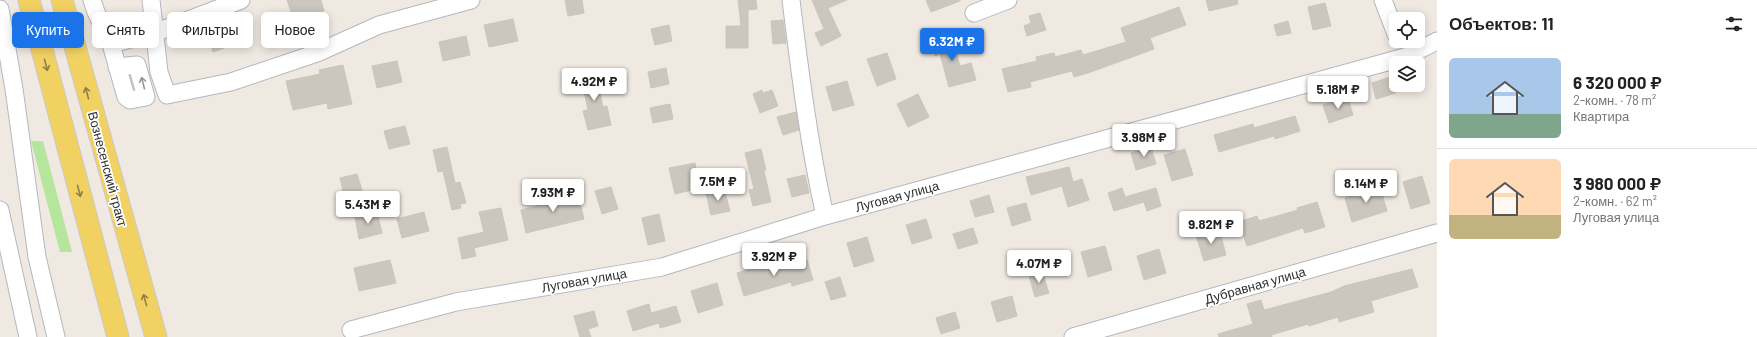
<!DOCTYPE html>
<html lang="ru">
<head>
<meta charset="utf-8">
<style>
  :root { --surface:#fff; --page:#f6f6f6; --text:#222; --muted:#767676; --line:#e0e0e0; --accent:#1a73e8 }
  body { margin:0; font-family:Barlow,sans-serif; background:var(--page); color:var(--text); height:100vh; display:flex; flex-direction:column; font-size:15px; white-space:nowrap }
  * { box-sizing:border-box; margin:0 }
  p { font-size:13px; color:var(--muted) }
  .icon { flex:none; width:22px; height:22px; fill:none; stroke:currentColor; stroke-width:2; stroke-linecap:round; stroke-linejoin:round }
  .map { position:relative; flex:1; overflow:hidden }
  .side { display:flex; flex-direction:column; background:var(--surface); width:320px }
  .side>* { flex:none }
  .hud { position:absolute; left:12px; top:12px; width:380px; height:36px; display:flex; gap:8px }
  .buttons { position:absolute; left:1389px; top:12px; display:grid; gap:8px }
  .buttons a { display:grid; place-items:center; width:36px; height:36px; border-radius:6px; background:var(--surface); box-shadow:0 2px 10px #0003; font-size:20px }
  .price { position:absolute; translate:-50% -34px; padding:0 9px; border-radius:4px; background:#fff; color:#222; font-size:13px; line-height:26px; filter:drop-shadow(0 1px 2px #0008) }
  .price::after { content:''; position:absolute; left:50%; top:24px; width:12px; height:9px; margin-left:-6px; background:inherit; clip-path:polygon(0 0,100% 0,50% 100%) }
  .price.active { background:var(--accent); color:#fff }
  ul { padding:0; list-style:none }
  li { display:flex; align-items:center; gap:12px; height:100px; padding:0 12px }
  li+li { border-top:1px solid var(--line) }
  li span { display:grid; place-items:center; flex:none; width:112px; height:80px; border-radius:6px; color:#555 }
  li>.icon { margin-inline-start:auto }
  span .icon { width:48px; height:48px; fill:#fffc; stroke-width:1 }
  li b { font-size:17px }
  h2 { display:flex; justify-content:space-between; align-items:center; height:48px; padding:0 12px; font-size:17px }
  .chip { padding:0 14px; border-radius:6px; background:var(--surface); box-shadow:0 2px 10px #0003; font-size:14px; line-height:36px }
  .chip.active { background:var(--accent); color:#fff }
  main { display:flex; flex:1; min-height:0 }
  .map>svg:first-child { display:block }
</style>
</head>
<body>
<main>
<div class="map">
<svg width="1437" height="337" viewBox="0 0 1437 337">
  <rect width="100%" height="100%" fill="#efe9e1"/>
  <path fill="#b6e59e" d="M31,141H43L72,252H60Z"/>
  <path fill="#cbc7bf" stroke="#cbc5ba" d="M287,0H321L324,11L294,21Z
    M565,0H582L584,13L568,16Z
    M738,0H756L757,9L748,10V48H726V26H741Z
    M812,0H847L828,8L841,36L821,46L815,33L824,29Z
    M926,0H960V1L931,12Z
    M1206,0H1237L1238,4L1209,11Z
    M1325,3L1331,26L1313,30L1308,7Z
    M1179,7L1186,25L1150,38L1154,49L1088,73L1074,77L1072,71L1030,82L1031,87L1008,92L1002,69L1037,61L1036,57L1054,53L1055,57L1081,50L1083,55L1126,42L1121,28Z
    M1040,13L1046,30L1027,36L1024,26L1031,23L1029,16Z
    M513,19L518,41L489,47L484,25Z
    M238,20L246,40L213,52L206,32Z
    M783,20L786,43L773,44L771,21Z
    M1288,21L1291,33L1277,36L1274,25Z
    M669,25L672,41L655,45L651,29Z
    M951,34L960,66L971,63L976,80L949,87L940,54L935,56L930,40Z
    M466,36L470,55L443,61L439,42Z
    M887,53L896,79L877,86L867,59Z
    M397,61L402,82L377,88L372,66Z
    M343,65L352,104L328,109L327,103L293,110L286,81L320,74L319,70Z
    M666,68L669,84L651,88L648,72Z
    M595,69L603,107L607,106L611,125L588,130L583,111L588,110L580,73Z
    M1396,75V93L1376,99L1372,83Z
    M847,81L854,105L833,111L826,87Z
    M762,90L763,93L772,90L778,106L760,113L753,94Z
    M918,94L929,117L908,127L897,104Z
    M1348,98L1353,115L1329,123L1323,105Z
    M670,104L673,119L653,123L650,108Z
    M796,112L799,130L783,135L777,117Z
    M1295,116L1300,131L1275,139L1274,136L1219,152L1214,135L1253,124L1254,128Z
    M405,126L410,144L389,149L384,131Z
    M447,147L455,183L460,182L466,203L460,204L461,208L452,210L443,171L438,172L433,150Z
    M1151,147L1156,164L1136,170L1131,153Z
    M761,149L766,170L764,171L771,202L753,206L749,190L754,189L745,153Z
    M1185,149L1193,175L1172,181L1164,155Z
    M695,163L700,188L675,194L669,168Z
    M1069,167L1073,182L1082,179L1089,200L1068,207L1062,186L1031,195L1026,177Z
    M357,174L362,190L344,195L340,178Z
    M805,175L809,193L792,197L787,179Z
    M1422,176L1430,203L1411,209L1403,182Z
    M611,187L618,209L602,214L595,191Z
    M1380,187L1387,211L1352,222L1345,198Z
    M1122,188L1125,197L1156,188L1161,206L1147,211L1144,202L1114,211L1108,193Z
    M724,189L730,211L711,215L706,193Z
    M577,191L584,219L526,233L521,210L557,201L555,196Z
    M989,195L994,212L975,217L970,201Z
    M1317,202L1325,227L1305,233L1303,228L1247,246L1239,222L1257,216L1259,221L1298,210L1297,208Z
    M1026,203L1031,220L1012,226L1007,208Z
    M501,208L508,240L474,248L476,256L462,259L458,238L484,232L479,212Z
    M377,212L382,233L359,239L355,217Z
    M424,212L429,231L402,238L397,219Z
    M659,214L665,241L648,245L642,218Z
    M926,219L932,238L912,244L906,225Z
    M973,228L978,243L958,249L953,234Z
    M1219,228L1226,255L1204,261L1196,235Z
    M867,237L874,261L854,267L847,243Z
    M1105,246L1112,270L1088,277L1081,252Z
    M1159,249L1166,273L1144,280L1137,256Z
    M390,260L396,283L359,291L354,268Z
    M807,260L813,280L792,286L791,282L744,296L737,273L767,264L769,271Z
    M1412,269L1418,287L1371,301L1374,312L1339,322L1338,317L1309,326L1308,324L1271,335L1272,337H1219L1218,334L1253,324L1247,304L1261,300L1264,310L1331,292L1344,286Z
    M1042,271L1049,293L1035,297L1029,276Z
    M840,277L846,296L831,300L825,282Z
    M717,283L723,305L698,313L691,291Z
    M1012,296L1017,316L997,322L991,302Z
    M649,304L651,313L676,306L681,322L660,328L659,323L633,331L627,311Z
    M594,311L598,326L588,329L591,337H580L574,316Z
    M955,312L960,328L941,334L936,318Z"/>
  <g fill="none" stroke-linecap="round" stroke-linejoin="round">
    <g stroke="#b4b7c1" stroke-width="19">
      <path id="minor" d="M92,0L96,12L111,44L126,97L130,100L146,97L137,65L117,67
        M151,0L159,72L167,95L231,82L317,53L379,25L471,0
        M791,0C800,73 809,145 825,216
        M1383,0L1396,34
        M0,9L14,89L37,257L56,337
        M974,13L1008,0
        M111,44L154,33L241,0
        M0,210L28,337
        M351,330L456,302L662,267L825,216L1405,57L1437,41
        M1073,337L1437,233"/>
    </g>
    <g stroke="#c9c9c9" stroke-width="23">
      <path id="major" d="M29,0L118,337
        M62,0L156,337"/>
    </g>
    <use href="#minor" stroke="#fff" stroke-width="17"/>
    <use href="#major" stroke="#f2d163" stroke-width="21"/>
  </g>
  <defs><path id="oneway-shaft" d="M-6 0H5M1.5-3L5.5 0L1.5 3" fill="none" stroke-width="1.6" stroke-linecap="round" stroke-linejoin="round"/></defs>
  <g stroke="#908048">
    <use href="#oneway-shaft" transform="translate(46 65) rotate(75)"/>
    <use href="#oneway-shaft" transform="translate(87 93) rotate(-105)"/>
    <use href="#oneway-shaft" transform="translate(79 191) rotate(75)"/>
    <use href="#oneway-shaft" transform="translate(145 300) rotate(-106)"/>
  </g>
  <use stroke="#969696" href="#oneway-shaft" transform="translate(143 83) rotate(-104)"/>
  <g text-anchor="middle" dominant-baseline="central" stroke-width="3.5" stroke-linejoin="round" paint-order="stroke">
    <g font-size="13" fill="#2e2e2e" stroke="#fff">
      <text transform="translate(108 169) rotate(75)">Вознесенский тракт</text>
      <text transform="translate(897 196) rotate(-15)">Луговая улица</text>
      <text transform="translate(584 280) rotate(-10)">Луговая улица</text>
      <text transform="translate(1255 285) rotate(-16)">Дубравная улица</text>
    </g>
  </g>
</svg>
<div class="buttons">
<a><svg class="icon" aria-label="locate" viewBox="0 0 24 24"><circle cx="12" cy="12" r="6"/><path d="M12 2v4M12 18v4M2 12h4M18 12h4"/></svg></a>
<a><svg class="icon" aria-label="layers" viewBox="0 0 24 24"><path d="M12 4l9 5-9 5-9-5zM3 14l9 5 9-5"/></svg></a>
</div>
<b class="price active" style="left:952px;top:62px">6.32M ₽</b>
<b class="price" style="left:594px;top:102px">4.92M ₽</b>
<b class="price" style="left:1338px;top:110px">5.18M ₽</b>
<b class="price" style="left:1144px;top:158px">3.98M ₽</b>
<b class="price" style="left:718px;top:202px">7.5M ₽</b>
<b class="price" style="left:1366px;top:204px">8.14M ₽</b>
<b class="price" style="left:553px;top:213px">7.93M ₽</b>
<b class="price" style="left:368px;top:225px">5.43M ₽</b>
<b class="price" style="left:1211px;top:245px">9.82M ₽</b>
<b class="price" style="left:774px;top:277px">3.92M ₽</b>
<b class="price" style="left:1039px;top:284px">4.07M ₽</b>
<div class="hud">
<a class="chip active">Купить</a>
<a class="chip">Снять</a>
<a class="chip">Фильтры</a>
<a class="chip">Новое</a>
</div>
</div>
<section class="side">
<h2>Объектов: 11<svg class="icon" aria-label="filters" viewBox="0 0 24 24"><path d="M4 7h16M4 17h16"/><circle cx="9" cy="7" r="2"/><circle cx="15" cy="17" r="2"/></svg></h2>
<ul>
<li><span style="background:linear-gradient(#a9c7e8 70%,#7fa58c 0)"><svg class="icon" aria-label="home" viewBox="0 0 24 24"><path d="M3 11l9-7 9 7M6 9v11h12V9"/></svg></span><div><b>6 320 000 ₽</b><p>2-комн. · 78 m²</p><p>Квартира</p></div></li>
<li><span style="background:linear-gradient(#ffd9b3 70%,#c2b280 0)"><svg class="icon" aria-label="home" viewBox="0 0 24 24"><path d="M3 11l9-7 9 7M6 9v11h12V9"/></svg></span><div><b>3 980 000 ₽</b><p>2-комн. · 62 m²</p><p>Луговая улица</p></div></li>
</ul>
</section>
</main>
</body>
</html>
